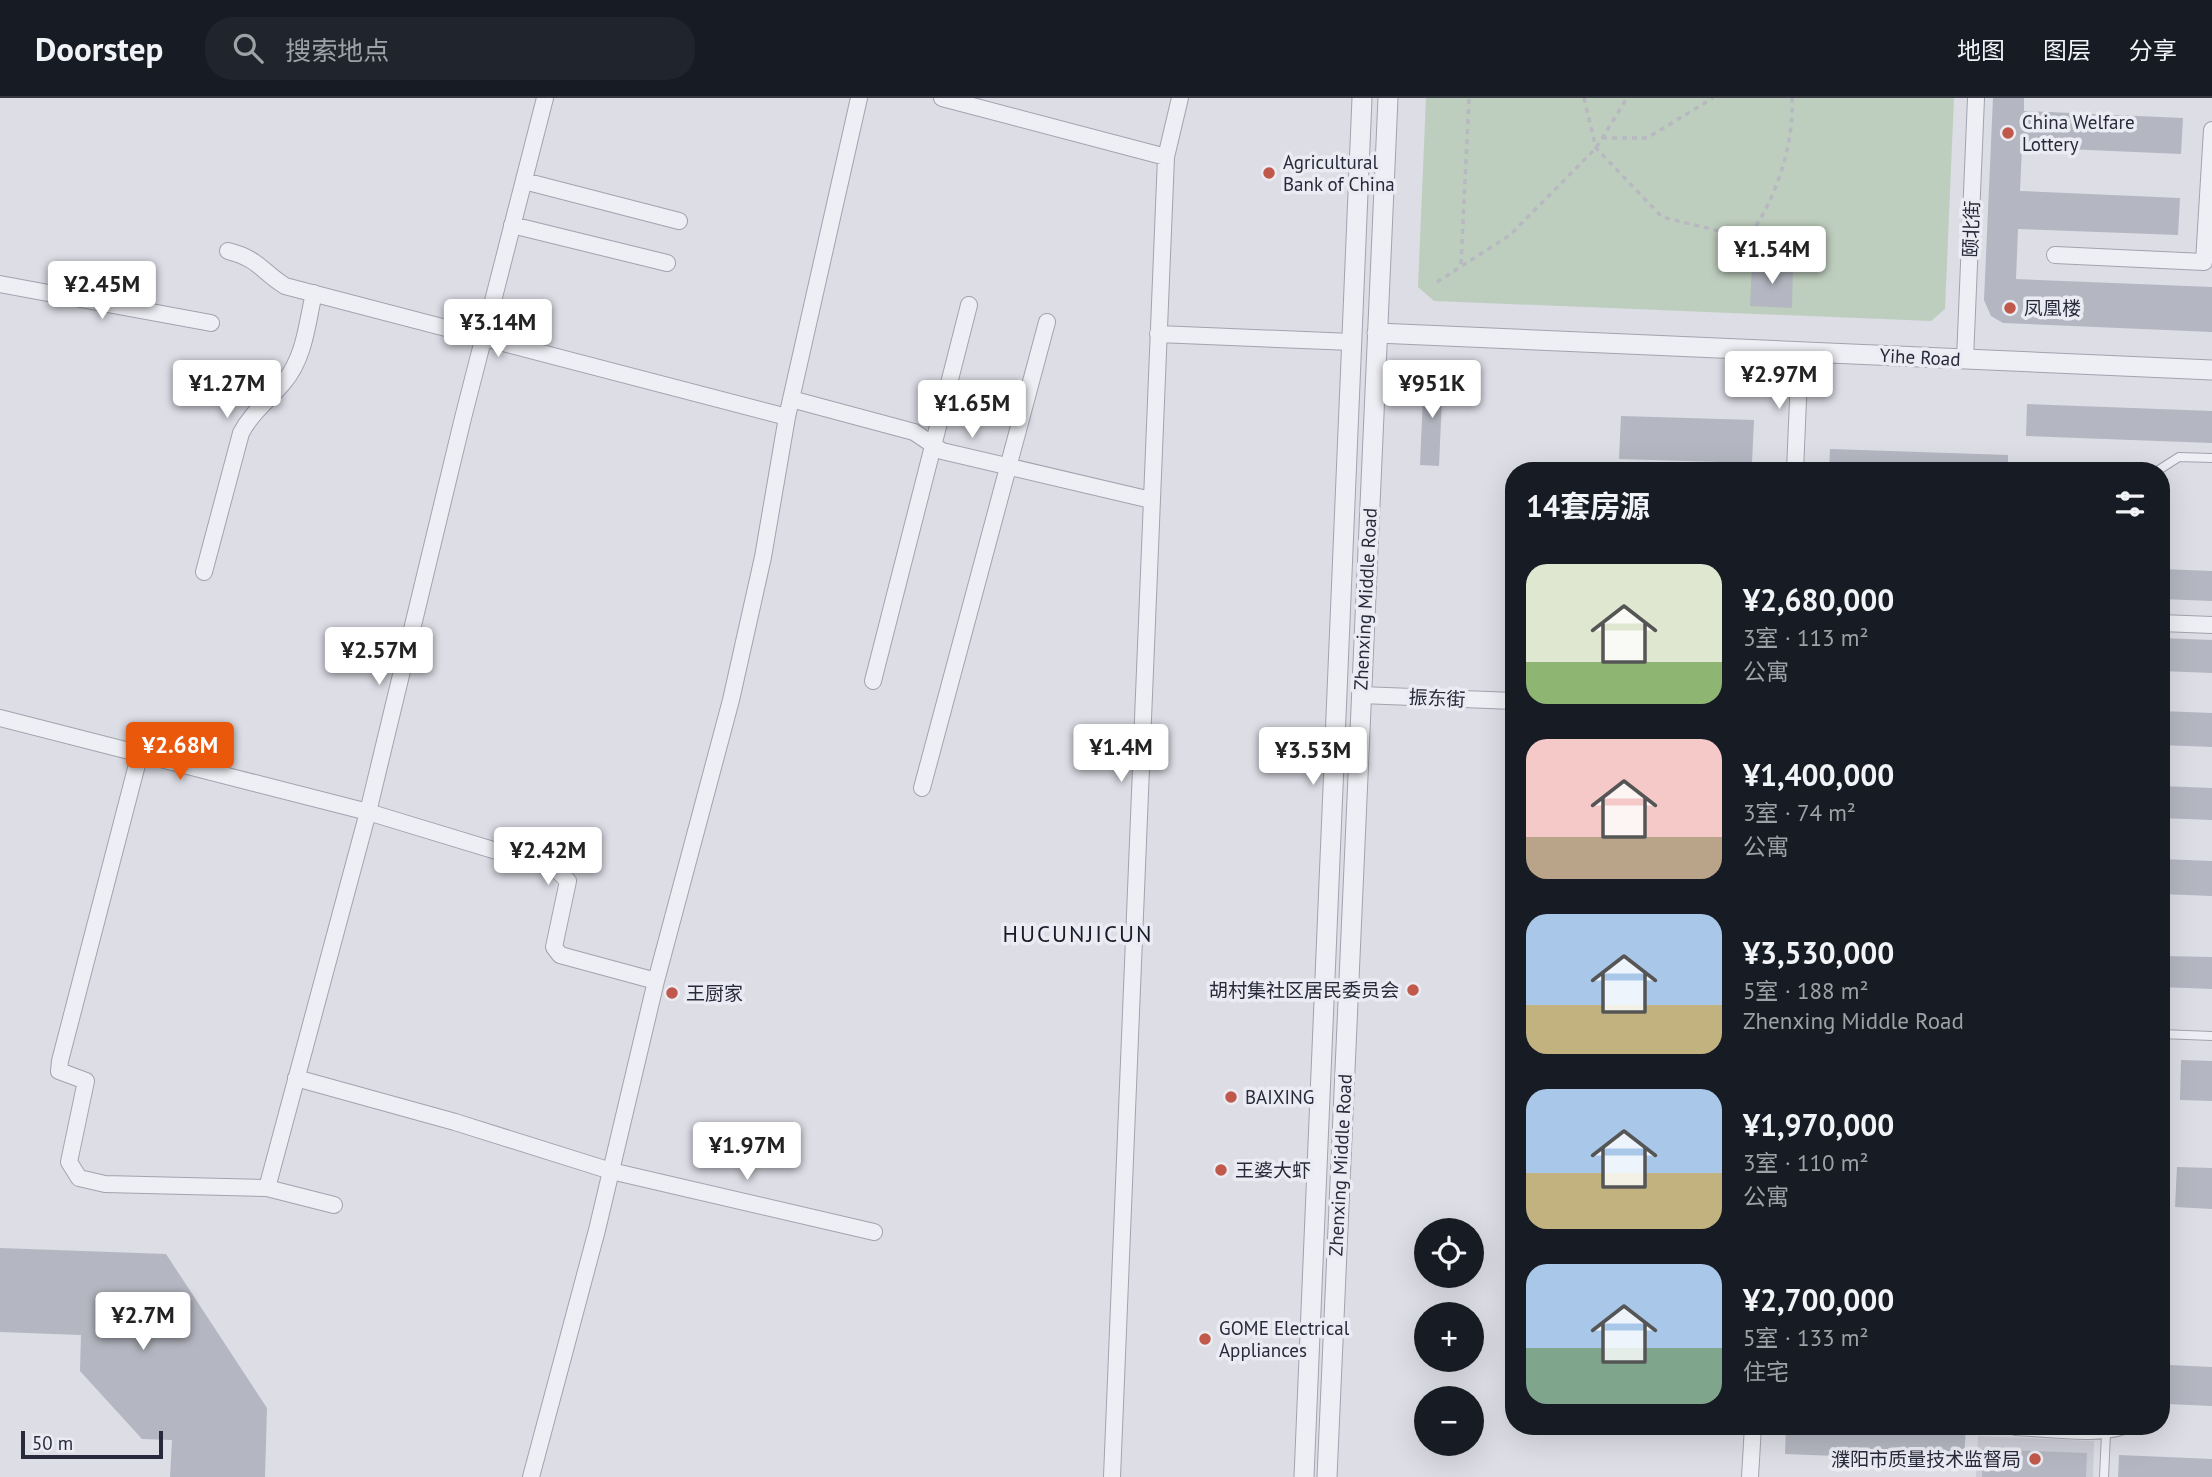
<!DOCTYPE html>
<html lang="zh">
<head>
<meta charset="utf-8">
<style>
  :root { --surface:#171b24; --page:#20242c; --text:#f1f3f6; --muted:#9ea1a6; --line:#363941; --accent:#ea580c }
  body { margin:0; font-family:"PT Sans","Noto Sans SC",sans-serif; background:var(--page); color:var(--text); height:100vh; display:flex; flex-direction:column; font-size:26px; white-space:nowrap }
  * { box-sizing:border-box; margin:0 }
  p { font-size:23px; color:var(--muted) }
  .icon { flex:none; width:38px; height:38px; fill:none; stroke:currentColor; stroke-width:2; stroke-linecap:round; stroke-linejoin:round }
  .map { position:relative; flex:1; overflow:hidden }
  .side { position:absolute; left:1505px; top:364px; width:665px; height:973px; display:flex; flex-direction:column; background:var(--surface); border-radius:28px; box-shadow:0 7px 28px #0002 }
  .side>* { flex:none }
  .buttons { position:absolute; left:1414px; top:1120px; display:grid; gap:14px }
  .buttons a { display:grid; place-items:center; width:70px; height:70px; border-radius:50%; background:var(--surface); box-shadow:0 7px 28px #0002; font-size:35px }
  .scale { position:absolute; left:21px; bottom:18px; width:142px; box-sizing:border-box; padding-left:7px; border:4px solid #28293a; border-top:0; font-size:19px; line-height:24px; white-space:nowrap; color:#28293a; -webkit-text-stroke:5px #ebecf3; paint-order:stroke }
  .price { position:absolute; translate:-50% -60px; padding:0 16px; border-radius:7px; background:#fff; color:#222; font-size:23px; line-height:46px; filter:drop-shadow(0 2px 4px #0008) }
  .price::after { content:''; position:absolute; left:50%; top:42px; width:21px; height:16px; margin-left:-10px; background:inherit; clip-path:polygon(0 0,100% 0,50% 100%) }
  .price.selected { background:var(--accent); color:#fff }
  ul { padding:0; list-style:none }
  li { display:flex; align-items:center; gap:21px; height:175px; padding:0 21px }
  li span { display:grid; place-items:center; flex:none; width:196px; height:140px; border-radius:21px; color:#555 }
  li>.icon { margin-inline-start:auto }
  span .icon { width:84px; height:84px; fill:#fffc; stroke-width:1 }
  li b { font-size:30px }
  h2 { display:flex; justify-content:space-between; align-items:center; height:84px; padding:0 21px; font-size:30px }
  header { display:flex; align-items:center; gap:42px; box-sizing:border-box; height:98px; padding:0 35px; background:var(--surface); border-bottom:2px solid var(--line) }
  header strong { font-size:33px }
  nav { display:flex; gap:38px; margin-inline-start:auto; font-size:24px }
  .search { width:490px; height:63px; background:var(--page); display:flex; align-items:center; gap:18px; box-sizing:border-box; padding:0 24px; border-radius:28px; color:var(--muted); font-size:26px }
  .map>svg:first-child { display:block }
</style>
</head>
<body>
<header>
<strong>Doorstep</strong>
<div class="search"><svg class="icon" aria-label="search" viewBox="0 0 24 24"><circle cx="10" cy="10" r="6"/><path d="M15 15l6 6"/></svg>搜索地点</div>
<nav><a>地图</a><a>图层</a><a>分享</a></nav>
</header>
<div class="map">
<svg width="2212" height="1379" viewBox="0 0 2212 1379">
  <rect width="100%" height="100%" fill="#dcdde5"/>
  <path fill="#cbccd6" d="M1978,1338L2094,1343L2093,1379H1976Z"/>
  <path fill="#becebe" d="M1426,0H1954L1945,211L1931,223L1434,203L1418,189Z"/>
  <path fill="#b4b6c1" d="M1993,0H2024V13L2183,20L2181,56L2022,49L2020,93L2180,100L2178,137L2018,131L2016,181L2212,189V234L2003,225L1991,218L1984,202Z
    M1752,166L1793,168L1792,210L1750,208Z
    M1424,276L1443,277L1439,368L1420,367Z
    M2027,306L2212,313V345L2026,338Z
    M1621,318L1754,322L1752,365L1619,361Z
    M1830,351L2008,357V373H1829Z
    M2161,471L2212,473V503L2161,501Z
    M2161,540L2212,542V575L2161,573Z
    M2161,613L2212,615V649L2161,647Z
    M2161,688L2212,690V722L2161,720Z
    M2161,761L2212,763V798L2161,796Z
    M2163,858L2212,859V891L2162,889Z
    M2181,962L2212,963V1003L2180,1002Z
    M2177,1069L2212,1070V1111L2175,1109Z
    M0,1150L166,1156L267,1310L265,1379H170L172,1342L142,1341L80,1273L81,1237L0,1234Z
    M2169,1267L2212,1269V1308L2168,1306Z
    M1786,1328H1966L1964,1363L1785,1356Z
    M1983,1351L2087,1355L2086,1379H1982Z
    M2119,1357L2212,1361V1379H2118Z"/>
  <g fill="none" stroke-linecap="round" stroke-linejoin="round">
    <g stroke="#a2a3ae" stroke-width="10">
      <path id="service" d="M2157,373L2179,359L2212,360
        M2161,936L2212,938
        M2008,1328L2015,1333C2046,1334 2108,1344 2133,1328
        M2104,1379L2106,1336"/>
    </g>
    <g stroke="#a2a3ae" stroke-width="18">
      <path id="minor" d="M942,0L1166,59
        M524,83L679,123
        M512,127L667,165
        M228,153C259,161 260,172 285,188L787,319
        M2055,157L2204,164L2212,32
        M0,186L211,225
        M1158,236L1352,244
        M1965,261L1976,0
        M791,301L914,334L942,353L1151,402
        M1795,373L1800,254
        M204,474L241,335C252,314 269,302 284,284C305,259 307,225 314,195
        M2161,525L2212,527
        M873,583L969,207
        M1361,597L1514,603
        M0,620L368,714L556,771L568,783L554,849L560,857L656,883
        M140,655L60,963L59,973L86,983L69,1064L79,1080L105,1086L267,1090
        M922,690L1047,224
        M296,980L455,1024L611,1073L874,1134
        M334,1107L267,1090L368,714L463,320L545,0
        M531,1379L597,1132L656,883L731,602L763,459L787,319L859,0
        M1112,1379L1166,59L1180,0
        M1750,1379L1753,1328"/>
    </g>
    <g stroke="#a2a3ae" stroke-width="21">
      <path id="tertiary" d="M1377,235L2212,272
        M1304,1379L1362,0
        M1327,1379L1388,0"/>
    </g>
    <path stroke="#b7b8c0" stroke-width="3.5" stroke-dasharray="5 5" stroke-linecap="butt" d="M1584,0L1596,50L1662,119L1748,140C1776,101 1794,48 1792,0
      M1602,40H1647L1713,0
      M1461,166L1469,0
      M1437,184L1510,137L1596,50L1627,0"/>
    <use href="#service" stroke="#eeeff4" stroke-width="8"/>
    <use href="#minor" stroke="#eeeff4" stroke-width="16"/>
    <use href="#tertiary" stroke="#eeeff4" stroke-width="19"/>
  </g>
  <g fill="#c0594b" stroke="#ebecf3" stroke-width="2.5">
    <circle cx="2008" cy="35" r="7"/>
    <circle cx="1269" cy="75" r="7"/>
    <circle cx="2010" cy="210" r="7"/>
    <circle cx="1413" cy="892" r="7"/>
    <circle cx="672" cy="895" r="7"/>
    <circle cx="1231" cy="999" r="7"/>
    <circle cx="1221" cy="1072" r="7"/>
    <circle cx="1205" cy="1241" r="7"/>
    <circle cx="2035" cy="1361" r="7"/>
  </g>
  <g text-anchor="middle" dominant-baseline="central" stroke-width="7" stroke-linejoin="round" paint-order="stroke">
    <g font-size="19" fill="#28293a" stroke="#ebecf3" text-anchor="start">
      <text x="2022" y="24">China Welfare<tspan x="2022" dy="22">Lottery</tspan></text>
      <text x="1283" y="64">Agricultural<tspan x="1283" dy="22">Bank of China</tspan></text>
      <text x="2024" y="210">凤凰楼</text>
      <text x="1399" y="892" text-anchor="end">胡村集社区居民委员会</text>
      <text x="686" y="895">王厨家</text>
      <text x="1245" y="999">BAIXING</text>
      <text x="1235" y="1072">王婆大虾</text>
      <text x="1219" y="1230">GOME Electrical<tspan x="1219" dy="22">Appliances</tspan></text>
      <text x="2021" y="1361" text-anchor="end">濮阳市质量技术监督局</text>
    </g>
    <g font-size="19" fill="#28293a" stroke="#ebecf3">
      <text transform="translate(1971 131) rotate(-88)">颐北街</text>
      <text transform="translate(1920 259) rotate(3)">Yihe Road</text>
      <text transform="translate(1365 501) rotate(-87)">Zhenxing Middle Road</text>
      <text transform="translate(1437 600) rotate(3)">振东街</text>
      <text transform="translate(1340 1067) rotate(-87)">Zhenxing Middle Road</text>
    </g>
    <g font-size="23" letter-spacing="2" fill="#1a1b2a" stroke="#ebecf3">
      <text x="1078" y="835">HUCUNJICUN</text>
    </g>
  </g>
</svg>
<div class="buttons">
<a><svg class="icon" aria-label="locate" viewBox="0 0 24 24"><circle cx="12" cy="12" r="6"/><path d="M12 2v4M12 18v4M2 12h4M18 12h4"/></svg></a>
<a>+</a>
<a>−</a>
</div>
<div class="scale">50 m</div>
<b class="price" style="left:1772px;top:188px">¥1.54M</b>
<b class="price" style="left:102px;top:223px">¥2.45M</b>
<b class="price" style="left:498px;top:261px">¥3.14M</b>
<b class="price" style="left:1779px;top:313px">¥2.97M</b>
<b class="price" style="left:227px;top:322px">¥1.27M</b>
<b class="price" style="left:1432px;top:322px">¥951K</b>
<b class="price" style="left:972px;top:342px">¥1.65M</b>
<b class="price" style="left:379px;top:589px">¥2.57M</b>
<b class="price selected" style="left:180px;top:684px">¥2.68M</b>
<b class="price" style="left:1121px;top:686px">¥1.4M</b>
<b class="price" style="left:1313px;top:689px">¥3.53M</b>
<b class="price" style="left:548px;top:789px">¥2.42M</b>
<b class="price" style="left:747px;top:1084px">¥1.97M</b>
<b class="price" style="left:143px;top:1254px">¥2.7M</b>
<section class="side">
<h2>14套房源<svg class="icon" aria-label="filters" viewBox="0 0 24 24"><path d="M4 7h16M4 17h16"/><circle cx="9" cy="7" r="2"/><circle cx="15" cy="17" r="2"/></svg></h2>
<ul>
<li><span style="background:linear-gradient(#dfe7d0 70%,#8fb573 0)"><svg class="icon" aria-label="home" viewBox="0 0 24 24"><path d="M3 11l9-7 9 7M6 9v11h12V9"/></svg></span><div><b>¥2,680,000</b><p>3室 · 113 m²</p><p>公寓</p></div></li>
<li><span style="background:linear-gradient(#f6c9c9 70%,#b9a48a 0)"><svg class="icon" aria-label="home" viewBox="0 0 24 24"><path d="M3 11l9-7 9 7M6 9v11h12V9"/></svg></span><div><b>¥1,400,000</b><p>3室 · 74 m²</p><p>公寓</p></div></li>
<li><span style="background:linear-gradient(#a9c7e8 65%,#c2b280 0)"><svg class="icon" aria-label="home" viewBox="0 0 24 24"><path d="M3 11l9-7 9 7M6 9v11h12V9"/></svg></span><div><b>¥3,530,000</b><p>5室 · 188 m²</p><p>Zhenxing Middle Road</p></div></li>
<li><span style="background:linear-gradient(#a9c7e8 60%,#c2b280 0)"><svg class="icon" aria-label="home" viewBox="0 0 24 24"><path d="M3 11l9-7 9 7M6 9v11h12V9"/></svg></span><div><b>¥1,970,000</b><p>3室 · 110 m²</p><p>公寓</p></div></li>
<li><span style="background:linear-gradient(#a9c7e8 60%,#7fa58c 0)"><svg class="icon" aria-label="home" viewBox="0 0 24 24"><path d="M3 11l9-7 9 7M6 9v11h12V9"/></svg></span><div><b>¥2,700,000</b><p>5室 · 133 m²</p><p>住宅</p></div></li>
</ul>
</section>
</div>
</body>
</html>
